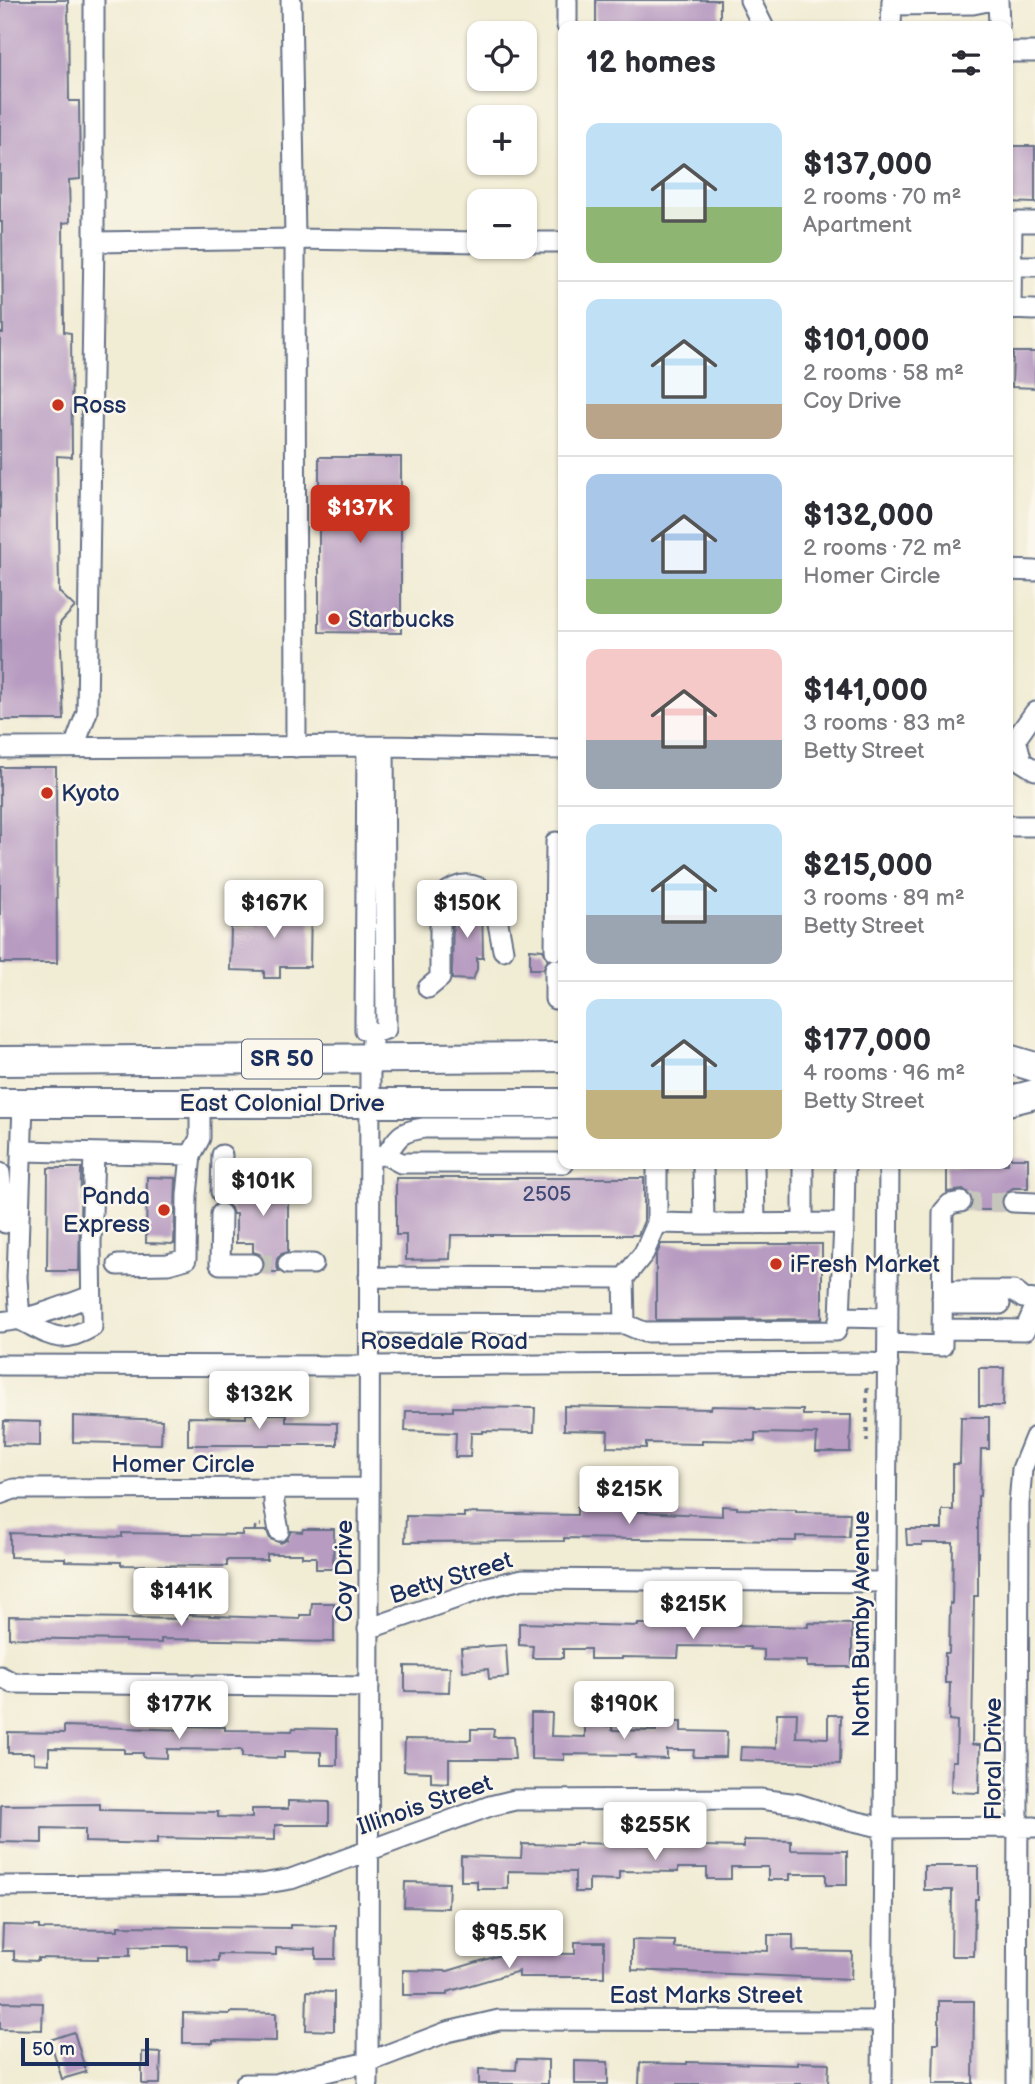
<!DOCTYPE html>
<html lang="en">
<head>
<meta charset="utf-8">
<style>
  :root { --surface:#fff; --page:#f2f2f3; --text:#2b2b33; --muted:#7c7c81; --line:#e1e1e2; --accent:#c8321e }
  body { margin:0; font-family:"Balsamiq Sans",sans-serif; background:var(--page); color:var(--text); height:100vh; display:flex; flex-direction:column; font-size:26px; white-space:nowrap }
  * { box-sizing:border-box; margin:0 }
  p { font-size:23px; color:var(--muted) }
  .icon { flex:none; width:38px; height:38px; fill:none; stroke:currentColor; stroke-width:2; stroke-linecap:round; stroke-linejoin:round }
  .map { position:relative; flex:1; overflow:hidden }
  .side { position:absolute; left:558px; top:21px; width:455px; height:1148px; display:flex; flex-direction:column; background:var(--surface); border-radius:14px; box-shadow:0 2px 5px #0004 }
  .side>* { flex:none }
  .tools { position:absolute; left:467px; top:21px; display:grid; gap:14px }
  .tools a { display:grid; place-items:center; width:70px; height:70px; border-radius:14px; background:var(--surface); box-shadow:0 2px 5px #0004; font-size:35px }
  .scale { position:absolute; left:21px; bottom:18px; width:128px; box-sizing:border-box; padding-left:7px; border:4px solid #1b2f5e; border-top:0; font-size:19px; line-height:24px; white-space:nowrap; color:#1b2f5e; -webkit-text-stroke:5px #fbf7ec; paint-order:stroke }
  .price { position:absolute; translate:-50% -60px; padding:0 16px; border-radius:7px; background:#fff; color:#222; font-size:23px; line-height:46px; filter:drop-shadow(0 2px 4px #0008) }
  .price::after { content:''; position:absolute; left:50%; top:42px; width:21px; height:16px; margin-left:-10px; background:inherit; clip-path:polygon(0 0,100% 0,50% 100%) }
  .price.on { background:var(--accent); color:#fff }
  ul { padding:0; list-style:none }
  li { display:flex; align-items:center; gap:21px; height:175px; padding:0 28px }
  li+li { border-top:2px solid var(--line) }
  li span { display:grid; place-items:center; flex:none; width:196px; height:140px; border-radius:14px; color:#555 }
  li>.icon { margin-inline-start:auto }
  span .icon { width:84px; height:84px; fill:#fffc; stroke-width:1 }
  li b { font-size:30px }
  h2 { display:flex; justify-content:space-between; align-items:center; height:84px; padding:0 28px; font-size:30px }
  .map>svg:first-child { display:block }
</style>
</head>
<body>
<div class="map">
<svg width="1035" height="2084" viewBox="0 0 1035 2084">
  <rect width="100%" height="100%" fill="#fbf7ec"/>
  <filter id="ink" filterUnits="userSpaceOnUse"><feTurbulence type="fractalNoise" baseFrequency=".0143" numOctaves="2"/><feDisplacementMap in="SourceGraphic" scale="14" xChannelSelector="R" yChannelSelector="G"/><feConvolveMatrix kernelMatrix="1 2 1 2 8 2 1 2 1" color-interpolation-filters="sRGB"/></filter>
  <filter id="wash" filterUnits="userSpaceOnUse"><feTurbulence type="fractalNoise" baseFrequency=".00686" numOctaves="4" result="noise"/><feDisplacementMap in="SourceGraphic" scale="28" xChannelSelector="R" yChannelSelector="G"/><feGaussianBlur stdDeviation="1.57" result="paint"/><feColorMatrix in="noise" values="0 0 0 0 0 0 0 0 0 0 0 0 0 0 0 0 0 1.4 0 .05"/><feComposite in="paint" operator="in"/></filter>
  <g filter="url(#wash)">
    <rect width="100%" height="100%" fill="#f1ecd4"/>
    <g id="blocks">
      <path fill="#b79bc1" d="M0,0H68L69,101H79L80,179L69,180L70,222L63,223L64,332L71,333L72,457L57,456L59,592L75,607L60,623L64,720H0V333H3L2,222H0Z
        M596,0H720V26H596Z
        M1008,146H1035V203L1008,202Z
        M1013,352H1035V388L1012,387Z
        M319,457H401V633L319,632Z
        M0,767H56L57,963H0Z
        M269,900L311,901L310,967H280V978H264V971L230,970L231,927H256L257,910H268Z
        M453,904H482L483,958H477V969L473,980L452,979Z
        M530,949L543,950L548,960L543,969H530Z
        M1008,1158H1028V1188H1013L1003,1195L1001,1202L1005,1210H970L973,1200L970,1194L964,1190L947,1192V1164H1008Z
        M48,1168H81L79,1271H47Z
        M147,1177L176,1178L174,1244L146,1243Z
        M396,1178H644V1221L638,1235H451L450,1259L406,1260V1235H396Z
        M237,1180H288V1252L281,1254L277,1259L276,1265L279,1272H262L265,1265L264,1259L260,1254L253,1252V1243H236V1214H233L231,1208L226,1203L231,1199L233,1192H237Z
        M661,1244H822V1319L656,1320V1256Z
        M979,1368H1004L1003,1406H979Z
        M564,1406L660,1408L711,1409L712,1406L755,1407V1409L803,1410V1415H851L850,1452H816L817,1434L755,1433V1441L702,1440V1444L646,1443V1448L607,1447L608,1431L564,1430Z
        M453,1407L535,1408L534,1432L483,1431V1433H471L470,1457H455L456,1433L405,1431L406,1411H453Z
        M246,1414H286V1422L337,1423V1445H188V1417L246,1418Z
        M73,1416L162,1420L161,1444L73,1442Z
        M961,1417H989V1449H981L980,1496H978V1596H974L972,1745H980L979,1793L951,1792L952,1761H956L957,1721L949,1720L950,1683H945V1653H949L950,1603L952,1604L953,1543H922V1545H907L906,1529H942V1510H953V1464H960Z
        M4,1421L40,1422V1446L3,1445Z
        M722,1506L737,1507V1509L796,1510V1512L850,1513L849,1537L796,1536V1541L564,1538V1541L405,1542L406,1516L464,1517V1513L577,1515V1507L625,1508L624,1511L722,1516Z
        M303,1529H334L333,1569H316V1557H302V1554H267V1560H227V1566L121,1565V1562L65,1561V1558L10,1557V1533L122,1537V1533L242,1535V1531H267L270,1539L281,1543L287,1540L291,1531L302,1532Z
        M312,1603H334V1642L161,1639V1643L125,1642V1640L9,1638V1616L186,1619V1615L300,1619V1615H311Z
        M519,1623L638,1626V1624H693L808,1627V1623L852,1624V1667H807V1661L764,1660V1650L750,1649V1647L679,1646L678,1658L622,1657V1659H590V1649H563V1658H532L533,1646L519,1645Z
        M506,1645L508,1677L489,1679L488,1669L463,1671L461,1648Z
        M405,1666L450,1667L449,1692L405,1691Z
        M531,1713H552L551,1736L585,1737V1725L612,1726V1730L656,1731V1721L681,1722V1731L727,1732L726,1757H693L694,1750H667V1759L635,1758L636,1755L564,1754V1760L531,1759Z
        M777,1713H797L796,1737L828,1738V1715H841L840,1764L740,1760L741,1747L776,1748Z
        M64,1726L184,1730V1726L225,1727V1730L292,1731L293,1728L337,1729V1765H321V1752L284,1751V1758L242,1757V1750L167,1749V1758L143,1757V1753H124V1749L49,1748V1764L34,1763V1753H8V1732L64,1733Z
        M471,1729H494L493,1737H513L515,1759H449V1783L431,1782V1772L404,1771L405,1739L471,1740Z
        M288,1801L329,1802V1825H275V1840L157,1838V1844L85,1842V1829L42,1828V1843L0,1842L1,1805L100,1804V1810L218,1812V1817L252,1818V1809H288Z
        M744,1840L791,1841V1850L847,1851V1885H826V1874H790V1880H768V1867H731V1879H707V1868H678V1872L619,1871V1880L589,1879V1892H575V1872L508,1871V1889H477V1881H461V1856L521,1858L522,1844L576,1845V1843L744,1847Z
        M924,1866H978V1899H975L974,1956H951L952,1890H924Z
        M405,1882L449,1883L448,1908L404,1907Z
        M3,1925L39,1926V1929L118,1930V1926L290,1928V1925L336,1926L335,1959H316V1949L276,1948V1955L218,1954V1961L187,1960V1946H156L130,1947V1956H98V1959L38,1958V1961L14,1960V1951H2Z
        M768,1935H793V1951L852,1952L851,1979L632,1970V1940L675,1941V1948L768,1951Z
        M575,1942H604V1977H519V1971L447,1992V1995H403V1970L448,1971L507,1953L575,1954Z
        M307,1991L334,1992V2031L306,2030Z
        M939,2001H974L973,2084H933L934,2043H939Z
        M0,2002L43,2003L42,2030L0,2029Z
        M230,2012L276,2013V2041L213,2040V2043H183V2013L230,2014Z
        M74,2032L86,2072L62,2079L50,2040Z
        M142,2052L161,2053L160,2084H142Z
        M517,2059L548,2060V2084H479V2069L516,2070Z
        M575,2061L608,2062V2084H575Z
        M687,2062L798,2065V2062L829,2063L828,2084H639L640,2063L687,2064Z"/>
    </g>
  </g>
  <g filter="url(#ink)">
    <use href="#blocks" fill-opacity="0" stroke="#667187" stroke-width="2"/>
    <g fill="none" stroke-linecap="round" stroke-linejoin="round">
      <path stroke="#c6c6bc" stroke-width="19" stroke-dasharray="19 10" stroke-linecap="butt" d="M961,1202H1013
        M253,1264H288"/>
      <g stroke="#667187" stroke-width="23">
        <path id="minor" d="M94,0V242L295,239L480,242
          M291,0L295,239L296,747
          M567,0V26
          M750,0L763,26
          M998,0L999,26
          M892,5L973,4L993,0
          M891,26L892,0
          M1008,52H1035
          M525,242H564
          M1011,266H1035
          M1008,309L1035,310
          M1011,310L1012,222H1035
          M1008,570L1035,571
          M1035,712L1016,739L1022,762L1035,770
          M367,746L365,1020V1030L373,1033
          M74,747L87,712L94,242
          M0,748L384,746L564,749
          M1008,826H1035
          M555,950L556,842
          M555,969V999
          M428,988L440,978V913L442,896C461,880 474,882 493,896L503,950
          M373,1033L386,1029L384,746
          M23,1151L191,1155L200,1138V1104
          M386,1155C399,1136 399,1132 424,1128H564
          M370,1156L386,1155L401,1163H564
          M657,1164V1223L704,1224
          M703,1164L704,1224L844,1223L840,1317L888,1318
          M754,1164L755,1224
          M803,1164V1224
          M0,1173L5,1223
          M221,1192L222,1155
          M1013,1202L1035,1203
          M221,1214L220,1264H253
          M844,1223L845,1164
          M288,1264H313
          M118,1265L168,1264L186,1259L187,1195L191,1155
          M369,1277L624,1278
          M942,1298H948L957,1304H1000
          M948,1298L956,1291H1014L1023,1298L1035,1300
          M20,1320C51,1335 59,1346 92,1327L91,1243L94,1154
          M20,1320L17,1278L23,1103
          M0,1322C32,1319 62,1307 91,1296
          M369,1323L625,1324L644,1332L836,1331L840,1317
          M625,1324L624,1278L644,1253L657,1223
          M942,1329L1025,1330L1035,1307
          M888,1344L942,1346L943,1212L950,1204L961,1202
          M0,1365L369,1366L866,1363L888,1364
          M274,1488V1504L279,1531
          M0,1494L14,1489L368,1488
          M368,1629L488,1587L523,1579L885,1582
          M0,1676L13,1683L369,1687
          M0,1886L261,1884L291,1879L490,1806L515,1800L760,1799L798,1804L841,1818L884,1828L1035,1827
          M245,2084H275L368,2062L447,2032L499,2020L883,2021
          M368,2084L370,1058L373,1033
          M882,2084L889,1164
          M1017,2084L1019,1504L1022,1469L1035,1437"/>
      </g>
      <g stroke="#667187" stroke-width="32">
        <path id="highway" d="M1008,1059L1035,1067
          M0,1061L564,1057
          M1008,1101L1035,1094
          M0,1103H564"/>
      </g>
      <path stroke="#667187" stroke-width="3.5" stroke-dasharray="5 5" stroke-linecap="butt" d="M867,1388V1442
        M255,1531L256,1525H261"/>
      <use href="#minor" stroke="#fff" stroke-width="19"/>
      <use href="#highway" stroke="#fff" stroke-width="28"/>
    </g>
  </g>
  <g fill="#c8321e" stroke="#fbf7ec" stroke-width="2.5">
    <circle cx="58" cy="405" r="7"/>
    <circle cx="334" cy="619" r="7"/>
    <circle cx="47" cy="793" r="7"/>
    <circle cx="164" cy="1210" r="7"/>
    <circle cx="776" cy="1264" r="7"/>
  </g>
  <g text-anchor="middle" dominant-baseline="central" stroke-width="5" stroke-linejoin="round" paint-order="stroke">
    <g font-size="21" fill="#424a77">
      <text x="547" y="1194">2505</text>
    </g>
    <rect fill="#fbf7ec" stroke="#5e6b89" stroke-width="2" x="242" y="1039.5" width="80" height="39" rx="5"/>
    <g font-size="23" font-weight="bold" fill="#1b2f5e">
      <text x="282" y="1059">SR 50</text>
    </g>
    <g font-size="24" fill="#1b2f5e" stroke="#fbf7ec" text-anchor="start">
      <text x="72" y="405">Ross</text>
      <text x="348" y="619">Starbucks</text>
      <text x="61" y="793">Kyoto</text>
      <text x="150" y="1196" text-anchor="end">Panda<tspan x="150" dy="28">Express</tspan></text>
      <text x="790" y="1264">iFresh Market</text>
    </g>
    <g font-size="24" fill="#1b2f5e" stroke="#fbf7ec">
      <text x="282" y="1103">East Colonial Drive</text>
      <text x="444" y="1341">Rosedale Road</text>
      <text x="183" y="1464">Homer Circle</text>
      <text transform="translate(344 1571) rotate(-90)">Coy Drive</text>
      <text transform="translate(451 1578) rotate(-17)">Betty Street</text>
      <text transform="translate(861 1624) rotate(-90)">North Bumby Avenue</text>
      <text transform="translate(993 1759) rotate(-90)">Floral Drive</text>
      <text transform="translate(425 1805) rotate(-19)">Illinois Street</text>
      <text x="706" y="1995">East Marks Street</text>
    </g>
  </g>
</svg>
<div class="tools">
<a><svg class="icon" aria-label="locate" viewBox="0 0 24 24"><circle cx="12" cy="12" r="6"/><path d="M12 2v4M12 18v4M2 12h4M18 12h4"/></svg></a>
<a>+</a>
<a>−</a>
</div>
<div class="scale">50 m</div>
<b class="price on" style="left:360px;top:545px">$137K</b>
<b class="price" style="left:274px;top:940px">$167K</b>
<b class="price" style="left:467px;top:940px">$150K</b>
<b class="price" style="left:263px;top:1218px">$101K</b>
<b class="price" style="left:259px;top:1431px">$132K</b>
<b class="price" style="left:629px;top:1526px">$215K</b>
<b class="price" style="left:181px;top:1628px">$141K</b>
<b class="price" style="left:693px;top:1641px">$215K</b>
<b class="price" style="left:179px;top:1741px">$177K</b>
<b class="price" style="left:624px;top:1741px">$190K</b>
<b class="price" style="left:655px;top:1862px">$255K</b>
<b class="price" style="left:509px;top:1970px">$95.5K</b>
<section class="side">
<h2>12 homes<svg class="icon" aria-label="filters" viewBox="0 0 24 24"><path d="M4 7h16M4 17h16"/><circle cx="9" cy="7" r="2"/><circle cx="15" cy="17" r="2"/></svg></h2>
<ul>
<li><span style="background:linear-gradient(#bfe0f5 60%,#8fb573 0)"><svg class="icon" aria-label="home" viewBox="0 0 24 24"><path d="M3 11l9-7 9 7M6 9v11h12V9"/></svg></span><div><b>$137,000</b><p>2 rooms · 70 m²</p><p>Apartment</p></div></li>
<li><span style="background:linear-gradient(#bfe0f5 75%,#b9a48a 0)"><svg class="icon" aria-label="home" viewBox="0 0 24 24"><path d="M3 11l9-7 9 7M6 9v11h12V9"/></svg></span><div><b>$101,000</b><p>2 rooms · 58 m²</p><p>Coy Drive</p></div></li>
<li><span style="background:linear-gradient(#a9c7e8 75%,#8fb573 0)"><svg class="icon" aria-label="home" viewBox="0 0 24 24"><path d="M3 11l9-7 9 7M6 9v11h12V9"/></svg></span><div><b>$132,000</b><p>2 rooms · 72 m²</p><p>Homer Circle</p></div></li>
<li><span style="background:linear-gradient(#f6c9c9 65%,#9aa5b1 0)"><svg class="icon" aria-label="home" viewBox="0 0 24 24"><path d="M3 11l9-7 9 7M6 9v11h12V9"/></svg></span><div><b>$141,000</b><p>3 rooms · 83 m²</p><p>Betty Street</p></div></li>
<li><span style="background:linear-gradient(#bfe0f5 65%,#9aa5b1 0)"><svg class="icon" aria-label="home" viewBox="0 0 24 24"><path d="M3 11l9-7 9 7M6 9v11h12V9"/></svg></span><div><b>$215,000</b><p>3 rooms · 89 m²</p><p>Betty Street</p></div></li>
<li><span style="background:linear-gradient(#bfe0f5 65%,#c2b280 0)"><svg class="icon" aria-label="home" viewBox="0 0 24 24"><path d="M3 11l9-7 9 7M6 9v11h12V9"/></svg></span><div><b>$177,000</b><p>4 rooms · 96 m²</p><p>Betty Street</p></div></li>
</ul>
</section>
</div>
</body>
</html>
